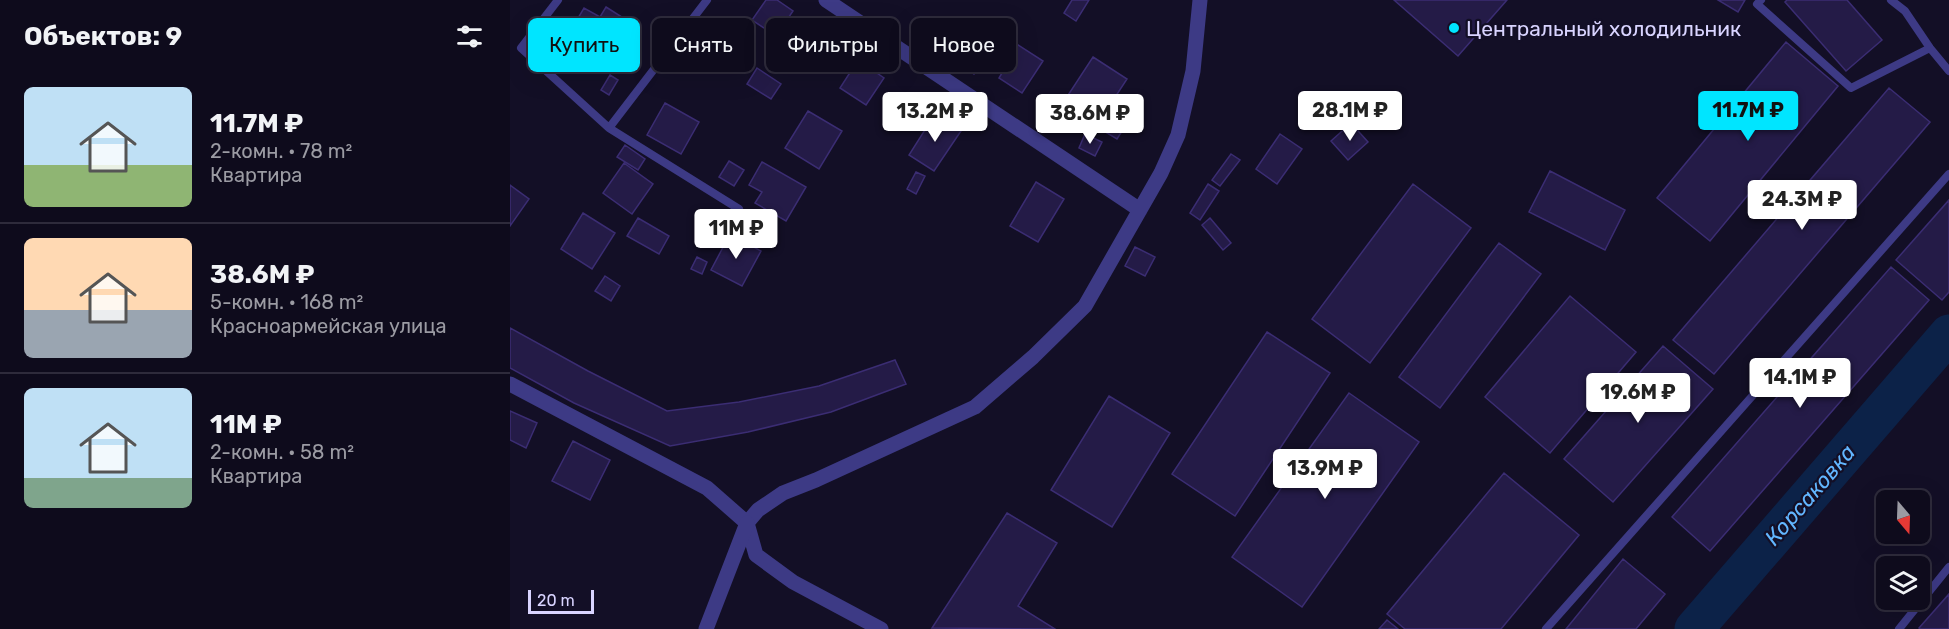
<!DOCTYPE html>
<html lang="ru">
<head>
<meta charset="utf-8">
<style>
  :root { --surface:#0e0b1c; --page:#1c1929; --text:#f1f3f6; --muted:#9b9ba3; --line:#2e2b3b; --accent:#00e5ff }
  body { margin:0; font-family:Rubik,sans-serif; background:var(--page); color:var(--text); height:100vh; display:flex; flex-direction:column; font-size:22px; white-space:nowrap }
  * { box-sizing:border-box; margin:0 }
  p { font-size:20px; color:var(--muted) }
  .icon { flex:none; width:33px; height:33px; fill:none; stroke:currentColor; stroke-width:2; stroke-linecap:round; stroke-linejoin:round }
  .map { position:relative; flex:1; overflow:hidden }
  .side { display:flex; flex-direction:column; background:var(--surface); width:510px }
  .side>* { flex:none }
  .hud { position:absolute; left:18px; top:18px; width:570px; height:54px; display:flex; gap:12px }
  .needle { width:39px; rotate:161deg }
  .fabs { position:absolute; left:1366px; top:490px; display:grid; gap:12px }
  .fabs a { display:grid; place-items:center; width:54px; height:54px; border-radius:9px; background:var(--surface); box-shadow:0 6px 24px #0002,0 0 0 2px var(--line); font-size:30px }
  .scale { position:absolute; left:18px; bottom:15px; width:66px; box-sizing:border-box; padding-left:6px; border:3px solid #d9d4ff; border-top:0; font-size:16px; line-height:21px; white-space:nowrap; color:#d9d4ff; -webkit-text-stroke:4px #130f26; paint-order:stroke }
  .price { position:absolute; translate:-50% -51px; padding:0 14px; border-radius:6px; background:#fff; color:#222; font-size:20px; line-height:39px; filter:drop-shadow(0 2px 3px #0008) }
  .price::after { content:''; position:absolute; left:50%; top:36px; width:18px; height:14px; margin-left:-9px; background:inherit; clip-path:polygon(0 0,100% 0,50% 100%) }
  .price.current { background:var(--accent); color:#111 }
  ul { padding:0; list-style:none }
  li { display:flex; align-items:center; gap:18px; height:150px; padding:0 24px }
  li+li { border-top:2px solid var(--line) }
  li span { display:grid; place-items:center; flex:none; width:168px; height:120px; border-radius:9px; color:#555 }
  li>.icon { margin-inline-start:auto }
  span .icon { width:72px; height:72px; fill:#fffc; stroke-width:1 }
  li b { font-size:26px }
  h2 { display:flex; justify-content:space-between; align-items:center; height:72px; padding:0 24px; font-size:26px }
  .chip { padding:0 21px; border-radius:9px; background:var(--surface); box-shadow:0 6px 24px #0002,0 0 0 2px var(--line); font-size:21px; line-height:54px }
  .chip.current { background:var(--accent); color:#111 }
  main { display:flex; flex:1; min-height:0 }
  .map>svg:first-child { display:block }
</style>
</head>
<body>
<main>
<section class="side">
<h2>Объектов: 9<svg class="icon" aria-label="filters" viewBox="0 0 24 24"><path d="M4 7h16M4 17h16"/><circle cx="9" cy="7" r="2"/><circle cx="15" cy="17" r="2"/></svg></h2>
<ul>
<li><span style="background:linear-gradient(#bfe0f5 65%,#8fb573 0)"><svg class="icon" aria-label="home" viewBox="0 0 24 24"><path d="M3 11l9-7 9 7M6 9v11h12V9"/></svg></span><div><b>11.7M ₽</b><p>2-комн. · 78 m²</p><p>Квартира</p></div></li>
<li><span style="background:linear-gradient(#ffd9b3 60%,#9aa5b1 0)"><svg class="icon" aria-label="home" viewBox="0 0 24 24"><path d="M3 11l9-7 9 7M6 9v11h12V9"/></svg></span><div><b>38.6M ₽</b><p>5-комн. · 168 m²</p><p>Красноармейская улица</p></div></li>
<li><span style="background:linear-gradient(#bfe0f5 75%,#7fa58c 0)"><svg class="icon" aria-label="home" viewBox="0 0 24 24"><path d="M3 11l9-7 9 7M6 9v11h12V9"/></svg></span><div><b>11M ₽</b><p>2-комн. · 58 m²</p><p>Квартира</p></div></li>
</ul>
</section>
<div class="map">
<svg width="1439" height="629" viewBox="0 0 1439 629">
  <rect width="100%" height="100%" fill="#130f26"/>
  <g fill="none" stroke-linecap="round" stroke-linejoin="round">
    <path stroke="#0c2248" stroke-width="39" d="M1184,629L1439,334"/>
  </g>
  <path fill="#241b47" stroke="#3b2d73" stroke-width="1.5" d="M256,0H267L283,11L266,36L242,20Z
    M562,0H579L566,21L554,13Z
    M884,0H997L948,56Z
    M1208,0H1235L1228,12Z
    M1277,0H1337L1372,40L1336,71L1275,2Z
    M96,7L115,19L96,51L61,30L74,8L90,17Z
    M279,29L296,41L279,65L262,53Z
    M470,32L484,40L464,74L450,66Z
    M494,36L533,61L512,93L489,78L495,68L479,58Z
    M1276,42L1328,86L1200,241L1147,198Z
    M583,57L617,79L581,134L547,112Z
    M348,60L374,78L356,105L330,88Z
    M247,68L271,84L261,99L237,84Z
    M100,75L108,80L99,95L91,90Z
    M1379,88L1420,122L1204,374L1163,340Z
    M155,103L189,122L171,154L137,135Z
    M298,111L332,131L309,169L275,148Z
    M604,111L619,120L607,139L592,130Z
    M425,114L451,131L424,171L399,155Z
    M841,123L858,142L838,160L821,141Z
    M575,134L592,142L585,156L569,148Z
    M770,134L792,149L767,184L746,169Z
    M115,145L135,159L128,170L107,157Z
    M721,154L730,160L710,186L702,180Z
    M219,161L234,170L224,186L209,177Z
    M252,162L296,187L276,221L245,203L252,192L239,185Z
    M114,163L143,184L122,214L93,193Z
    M1040,171L1115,210L1095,250L1019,212Z
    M406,172L415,176L406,194L397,189Z
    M526,182L554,199L528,242L500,226Z
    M698,184L709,191L690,220L680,213Z
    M903,184L961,228L860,363L802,319Z
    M0,185L19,199L0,226Z
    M1439,200V292L1432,300L1386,260Z
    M73,213L105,233L82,269L51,249Z
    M128,218L159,236L149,254L117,236Z
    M700,218L721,243L713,250L692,225Z
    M220,234L251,251L232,286L201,270Z
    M989,243L1031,274L930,408L889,377Z
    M625,247L645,257L635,276L615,266Z
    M187,257L197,262L192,274L181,269Z
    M1381,267L1419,300L1200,551L1162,517Z
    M95,276L110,286L101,301L85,291Z
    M1060,296L1126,352L1040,453L975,397Z
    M0,328L78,371L157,411L229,402L309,386L385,360L396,384L321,412L238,432L160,446L64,403L0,368Z
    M757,332L820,373L725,516L662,474Z
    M1153,346L1203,389L1103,502L1054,459Z
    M839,393L909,442L792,607L722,557Z
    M599,396L660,433L602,527L541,490Z
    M0,411L27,423L16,448L0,440Z
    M63,441L100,460L80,500L42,481Z
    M994,473L1069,535L991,629H895L877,614Z
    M497,513L547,543L508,606L545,629L422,628Z
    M1113,559L1155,594L1126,629H1056Z
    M1439,594V629H1410L1409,628Z
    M877,620L888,629H869Z"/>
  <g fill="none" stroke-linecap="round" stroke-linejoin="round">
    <path stroke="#3d3a85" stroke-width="8" d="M48,0L11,48L99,128L229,209
      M1251,0L1247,4L1341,88L1420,48
      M1381,0L1395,11L1420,48L1439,71
      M99,128L197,0
      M1036,629L1439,174
      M1389,629L1439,567"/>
    <path stroke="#3d3a85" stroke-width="15" d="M316,0L630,210
      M0,384L197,488L237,523L246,555L283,582L371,629
      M237,523L248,510L273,493L306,480L465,407L523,357L575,306L651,173L668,135L683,71L690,0"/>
    <path stroke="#3d3a85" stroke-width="15" d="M196,629L237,523"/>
  </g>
  <circle fill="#00e5ff" stroke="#130f26" stroke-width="2" cx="944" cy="28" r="6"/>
  <g text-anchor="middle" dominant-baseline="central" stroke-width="4.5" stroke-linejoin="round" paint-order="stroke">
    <g font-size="21" fill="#d9d4ff" stroke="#130f26" text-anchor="start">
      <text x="956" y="28">Центральный холодильник</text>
    </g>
    <g font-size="22" font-style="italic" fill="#62b6ff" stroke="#130f26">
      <text transform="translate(1300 495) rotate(-49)">Корсаковка</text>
    </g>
  </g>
</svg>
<div class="fabs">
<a><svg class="needle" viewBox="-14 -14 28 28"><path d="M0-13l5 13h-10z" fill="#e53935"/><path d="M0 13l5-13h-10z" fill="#9b9ba3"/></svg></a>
<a><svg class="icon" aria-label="layers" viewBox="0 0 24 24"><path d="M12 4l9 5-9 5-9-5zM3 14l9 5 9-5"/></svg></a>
</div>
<div class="scale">20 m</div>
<b class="price" style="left:840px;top:142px">28.1M ₽</b>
<b class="price current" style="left:1238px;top:142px">11.7M ₽</b>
<b class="price" style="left:425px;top:143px">13.2M ₽</b>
<b class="price" style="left:580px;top:145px">38.6M ₽</b>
<b class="price" style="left:1292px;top:231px">24.3M ₽</b>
<b class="price" style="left:226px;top:260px">11M ₽</b>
<b class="price" style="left:1290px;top:409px">14.1M ₽</b>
<b class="price" style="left:1128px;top:424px">19.6M ₽</b>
<b class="price" style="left:815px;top:500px">13.9M ₽</b>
<div class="hud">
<a class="chip current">Купить</a>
<a class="chip">Снять</a>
<a class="chip">Фильтры</a>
<a class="chip">Новое</a>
</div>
</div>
</main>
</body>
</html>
